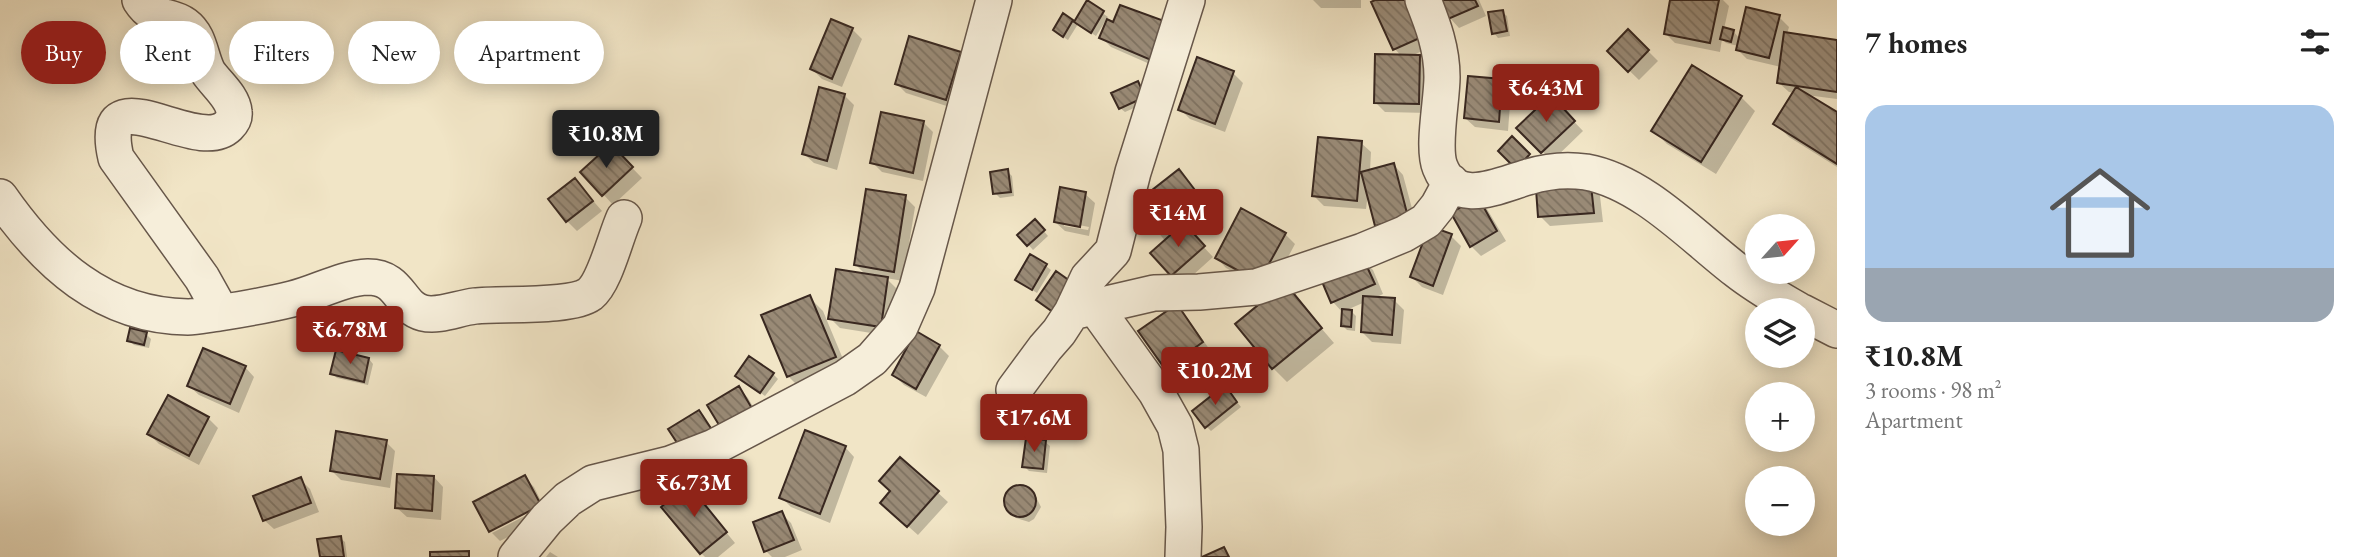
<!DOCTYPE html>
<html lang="en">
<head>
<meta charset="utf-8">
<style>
  :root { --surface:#fff; --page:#f6f6f6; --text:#222; --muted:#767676; --accent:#8f2418 }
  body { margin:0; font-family:"EB Garamond",serif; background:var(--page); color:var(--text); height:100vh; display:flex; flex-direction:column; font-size:26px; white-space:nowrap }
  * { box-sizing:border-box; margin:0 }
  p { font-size:23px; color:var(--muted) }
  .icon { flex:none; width:38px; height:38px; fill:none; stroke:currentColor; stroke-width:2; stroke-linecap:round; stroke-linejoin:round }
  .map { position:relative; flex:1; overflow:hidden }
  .sheet { display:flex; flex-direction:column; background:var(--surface); width:525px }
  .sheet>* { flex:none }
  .hud { position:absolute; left:21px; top:21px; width:665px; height:63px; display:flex; gap:14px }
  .needle { width:46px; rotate:63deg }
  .buttons { position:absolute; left:1745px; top:214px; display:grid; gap:14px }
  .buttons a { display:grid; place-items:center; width:70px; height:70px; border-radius:50%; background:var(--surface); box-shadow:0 4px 18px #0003; font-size:35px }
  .price { position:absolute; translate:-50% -60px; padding:0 16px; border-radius:7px; background:var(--accent); color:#fff; font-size:23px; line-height:46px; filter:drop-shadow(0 2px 4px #0008) }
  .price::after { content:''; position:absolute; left:50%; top:42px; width:21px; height:16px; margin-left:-10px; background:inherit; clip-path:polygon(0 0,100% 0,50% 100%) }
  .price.on { background:#222; color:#fff }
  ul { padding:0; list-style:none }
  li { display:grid; align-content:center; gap:14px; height:371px; padding:0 28px }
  li span { display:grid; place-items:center; height:217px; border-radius:21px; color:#555 }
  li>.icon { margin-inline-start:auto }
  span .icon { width:126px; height:126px; fill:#fffc; stroke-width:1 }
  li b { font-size:30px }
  h2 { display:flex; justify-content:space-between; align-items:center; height:84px; padding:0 28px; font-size:30px }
  .pill { padding:0 24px; border-radius:32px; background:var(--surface); box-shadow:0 4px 18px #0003; font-size:24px; line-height:63px }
  .pill.on { background:var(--accent); color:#fff }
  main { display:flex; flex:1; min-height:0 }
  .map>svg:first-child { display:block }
</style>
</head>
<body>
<main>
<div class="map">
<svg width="1837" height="557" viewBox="0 0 1837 557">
  <defs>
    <pattern id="building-back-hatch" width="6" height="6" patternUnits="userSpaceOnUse" patternTransform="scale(1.75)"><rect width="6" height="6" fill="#998a76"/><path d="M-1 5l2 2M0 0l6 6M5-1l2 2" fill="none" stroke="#7e7160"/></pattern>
  </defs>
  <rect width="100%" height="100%" fill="#f1e5c6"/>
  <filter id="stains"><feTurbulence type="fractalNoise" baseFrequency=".00286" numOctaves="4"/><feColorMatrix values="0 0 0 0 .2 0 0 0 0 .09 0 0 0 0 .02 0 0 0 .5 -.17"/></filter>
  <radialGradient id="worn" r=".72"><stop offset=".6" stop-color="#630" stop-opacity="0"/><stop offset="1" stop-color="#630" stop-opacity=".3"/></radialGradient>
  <path fill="#0003" fill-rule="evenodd" d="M1313,0H1361V8H1321Z
    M1379,0H1409L1431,47L1409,57H1419L1429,67L1428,113L1385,112L1375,102L1402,57L1395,49Z
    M1441,0H1479L1486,16L1459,28L1450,18Z
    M1672,0H1723L1729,6L1724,29L1733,31L1740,39L1779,17L1789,27L1787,34L1837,42V99L1806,95L1837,114V167L1789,137L1775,123L1794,93L1789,92L1779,83L1781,67L1747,59L1737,49L1738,46L1726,43L1722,39L1720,52L1675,43L1665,33Z
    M1088,3L1108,17L1096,36L1078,24L1068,40L1059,34L1063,16L1075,24Z
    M1502,12L1507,16L1510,36L1498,38L1494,33Z
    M852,29L862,39L842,87L822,79L812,69Z
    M1628,31L1658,61L1639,80L1609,51Z
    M1176,33L1161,69L1111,47L1101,37Z
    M960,54L969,63L956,109L906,93L897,84Z
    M1198,60L1233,73L1243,83L1225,132L1190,119L1180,109Z
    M1502,81L1511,91L1508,131L1475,127L1465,118Z
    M1137,83L1148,102L1125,112L1120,108Z
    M844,95L854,105L837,170L814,163L804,154Z
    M1741,97L1755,111L1716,174L1667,144L1654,131Z
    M1560,107L1583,131L1552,161L1519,128Z
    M923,122L933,132L923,181L882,172L872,162Z
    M1361,143L1371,152L1370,171L1394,165L1403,175L1417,227L1387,235L1377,225L1368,193L1366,209L1324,206L1314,196Z
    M611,146L642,178L613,205L583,172Z
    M1007,171L1012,176L1014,196L1000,198L995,193Z
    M575,180L602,211L577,231L567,221Z
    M1188,181L1209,209L1185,227L1213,257L1182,285L1153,253L1166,242L1136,205Z
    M1591,187L1600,196L1603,222L1550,226L1540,216Z
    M1085,194L1095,203L1089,236L1065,231L1055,222ZM1064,222L1089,227L1088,230L1064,226Z
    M905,197L915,207L903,281L886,278L897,289L890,336L840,328L830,318L867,276L855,264Z
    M1478,200L1487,209L1506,241L1481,256L1471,246Z
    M1035,221L1048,236L1033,250L1020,235Z
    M1285,234L1295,244L1270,291L1226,268L1217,258Z
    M1451,236L1461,246L1443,295L1422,287L1412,277Z
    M1363,260L1373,270L1383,294L1373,299L1394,300L1404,310L1401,344L1372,342L1362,332L1365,302L1349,309L1356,316L1355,331L1347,330L1343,326V313L1333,302L1322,278Z
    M1046,266L1051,270L1037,293L1017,280Z
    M1285,286L1334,343L1287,382L1273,368Z
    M809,297L823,311L848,371L802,390L788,376Z
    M1176,306L1186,316L1212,353L1176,378L1166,368Z
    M146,334L151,339L149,348L134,345L129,340Z
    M939,346L949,356L926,397L904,385L894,375Z
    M369,359L373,364L368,385L337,378L332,373Z
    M245,367L254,377L239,413L199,395L189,386Z
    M773,374L778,379L765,396L742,380Z
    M739,388L748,398L762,422L709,406Z
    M1229,392L1241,407L1211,431L1206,426Z
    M208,418L218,428L199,465L159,444L149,434Z
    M386,442L395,451L390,488L341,480L332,471Z
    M1045,442L1050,446L1047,473L1029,471L1024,466Z
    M845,447L854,457L830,523L791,507L781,497Z
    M901,459L948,502L918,535L892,512V492Z
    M434,477L443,487L441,520L407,517L397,508Z
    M524,477L534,487L542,503L491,529V532L476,503Z
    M300,479L310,489L319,512L274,529L264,520Z
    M688,486L735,543L718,557H705L701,553Z
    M1024,487L1035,495L1041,507L1034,519L1029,522L1016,518L1010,513L1005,501L1011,489Z
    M544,506L549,516L500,541L492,533Z
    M781,513L791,523L802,550L785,557H772L766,551Z
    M340,538L345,542L347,557H322Z
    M550,552L558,557H546Z"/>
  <path fill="url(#building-back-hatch)" stroke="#392820" stroke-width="2" d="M1087,0L1104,11L1091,33L1074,22Z
    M1375,0H1405L1422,37L1393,50L1371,2Z
    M1439,0H1475L1478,6L1448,19Z
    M1670,0H1719L1710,43L1664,34Z
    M1120,5L1167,22L1151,60L1099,38L1107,19L1113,22Z
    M1746,7L1780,15L1769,58L1736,50Z
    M1503,10L1507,31L1492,34L1488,12Z
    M1063,13L1073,20L1063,37L1053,30Z
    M831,19L853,28L832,79L810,69Z
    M1723,27L1734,30L1731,42L1720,39Z
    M1628,29L1649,50L1628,72L1607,51Z
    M1784,32L1837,40V92L1777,83Z
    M909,36L961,52L946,100L895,84Z
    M1375,54L1420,55L1419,104L1374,103Z
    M1197,57L1234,71L1215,124L1178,110Z
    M1692,65L1742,96L1701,162L1651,131Z
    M1468,76L1502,79L1499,122L1464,118Z
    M1138,81L1145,97L1119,109L1111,93Z
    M819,87L845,94L827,161L802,154Z
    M1796,87L1837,112V164L1773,124Z
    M1551,95L1575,121L1541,153L1516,128Z
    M881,112L924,121L913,173L870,163Z
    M1512,136L1530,154L1516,169L1498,151Z
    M1318,137L1362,141L1357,201L1312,196Z
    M611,144L633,167L602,196L580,172Z
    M1394,163L1408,217L1375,226L1361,172Z
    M1008,169L1011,192L993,194L990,172Z
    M1179,169L1201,198L1155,233L1133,205Z
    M575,178L593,201L566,222L548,199Z
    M1591,185L1594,213L1538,217L1536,189Z
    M1060,187L1086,192L1080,227L1054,222Z
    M866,189L906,195L894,272L854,265Z
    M1478,197L1497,231L1470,247L1451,213Z
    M1241,208L1286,233L1259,282L1215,258Z
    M1035,219L1045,230L1027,246L1017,235Z
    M1184,223L1205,246L1171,276L1150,253Z
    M1429,226L1452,234L1433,286L1410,277Z
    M1030,254L1047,264L1032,290L1015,280Z
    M1363,258L1375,284L1331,303L1320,277Z
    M836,269L888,277L881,327L828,319Z
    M1056,271L1080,288L1060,317L1036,300Z
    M1285,283L1322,328L1272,369L1235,324Z
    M810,295L836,357L787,377L761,315Z
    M1363,296L1395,298L1392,335L1361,332Z
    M1177,304L1203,342L1165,369L1138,331Z
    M1342,309L1352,310L1351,327L1341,326Z
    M130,328L147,332L144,345L127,341Z
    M916,331L940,345L916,389L892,375Z
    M203,348L246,366L230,404L187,386Z
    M336,350L369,358L364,382L330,374Z
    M749,356L774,373L760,393L735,376Z
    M1225,385L1237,402L1205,428L1192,411Z
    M739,386L754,412L722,430L707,405Z
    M168,395L209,417L189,456L147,434Z
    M699,410L714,433L683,452L668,429Z
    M805,430L846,446L820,514L779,498Z
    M336,431L387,440L380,479L330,471Z
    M1026,438L1046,440L1043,469L1022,467Z
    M900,457L939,491L907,527L880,503L890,491L879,481Z
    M397,474L434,476L432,511L395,508Z
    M525,475L541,505L489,532L473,502Z
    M301,477L311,503L263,521L253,496Z
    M688,484L727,532L700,554L661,507Z
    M1004 501a16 16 0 1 1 32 0a16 16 0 1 1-32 0Z
    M782,511L794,540L764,552L753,522Z
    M341,536L344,557H320L317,539Z
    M1224,547L1229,557H1202Z
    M469,551V557H430V552Z"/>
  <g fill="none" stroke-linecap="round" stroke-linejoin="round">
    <g stroke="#67574a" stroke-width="38">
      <path id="minor" d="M140,0C154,22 168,13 185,25C200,36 200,57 208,72C216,84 233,97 234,112C235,118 232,122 228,126C196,157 95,68 116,158L202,278L221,312
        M1423,0C1433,25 1442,49 1442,77C1442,101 1432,147 1440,167C1456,208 1499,185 1528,177C1547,171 1566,169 1586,172C1642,182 1692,236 1736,270C1755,285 1777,298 1798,310
        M0,197C46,263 103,316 188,317C198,317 209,314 219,313C244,309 268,305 292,299C317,293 342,278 368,277C401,277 399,307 423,313C439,317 458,308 475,306C501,303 571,308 590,294C605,282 615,238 624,218
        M1095,307L1156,392L1175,426L1181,450L1184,527L1183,557
        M1072,312L1154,293L1199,292L1256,287L1363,251L1404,234L1426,221L1438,206L1451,182
        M1802,312L1837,330
        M1014,390L1045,348L1059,332L1072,312L1088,278L1113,251L1133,172L1187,0
        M516,557L547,519L568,499L593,483L670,464L714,447L845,378L872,359L900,327L917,288L994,0"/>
    </g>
    <use href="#minor" stroke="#f6eeda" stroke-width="35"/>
  </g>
  <rect width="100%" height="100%" filter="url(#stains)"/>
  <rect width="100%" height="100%" fill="url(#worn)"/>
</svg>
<div class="buttons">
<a><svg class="needle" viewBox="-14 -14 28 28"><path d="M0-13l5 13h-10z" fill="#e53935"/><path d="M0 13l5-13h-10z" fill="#767676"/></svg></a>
<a><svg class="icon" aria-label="layers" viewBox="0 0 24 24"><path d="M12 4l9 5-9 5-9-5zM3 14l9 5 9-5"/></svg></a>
<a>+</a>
<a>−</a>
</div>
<b class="price" style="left:1546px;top:124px">₹6.43M</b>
<b class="price on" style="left:606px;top:170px">₹10.8M</b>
<b class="price" style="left:1178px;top:249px">₹14M</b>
<b class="price" style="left:350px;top:366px">₹6.78M</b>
<b class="price" style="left:1215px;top:407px">₹10.2M</b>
<b class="price" style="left:1034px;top:454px">₹17.6M</b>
<b class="price" style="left:694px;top:519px">₹6.73M</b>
<div class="hud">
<a class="pill on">Buy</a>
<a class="pill">Rent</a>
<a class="pill">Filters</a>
<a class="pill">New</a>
<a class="pill">Apartment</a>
</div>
</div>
<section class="sheet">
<h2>7 homes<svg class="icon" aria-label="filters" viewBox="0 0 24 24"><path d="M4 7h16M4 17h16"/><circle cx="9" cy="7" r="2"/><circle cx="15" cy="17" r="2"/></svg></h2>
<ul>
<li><span style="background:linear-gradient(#a9c7e8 75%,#9aa5b1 0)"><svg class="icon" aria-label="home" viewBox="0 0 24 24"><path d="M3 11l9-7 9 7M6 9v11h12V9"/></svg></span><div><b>₹10.8M</b><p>3 rooms · 98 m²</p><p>Apartment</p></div></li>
</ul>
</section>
</main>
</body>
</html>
